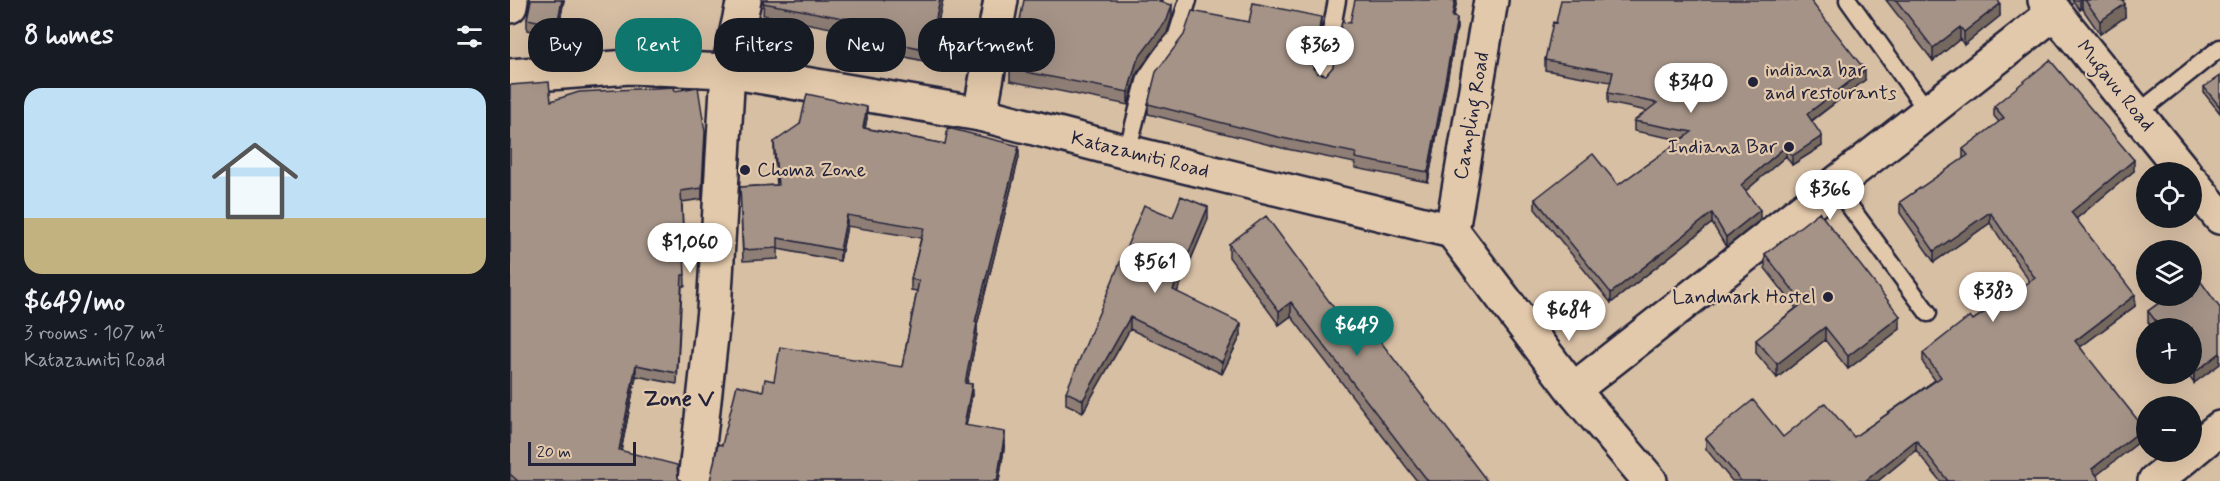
<!DOCTYPE html>
<html lang="en">
<head>
<meta charset="utf-8">
<style>
  :root { --surface:#171b24; --page:#242831; --text:#f1f3f6; --muted:#9ea1a6; --line:#363941; --accent:#0f766e }
  body { margin:0; font-family:Mynerve,sans-serif; background:var(--page); color:var(--text); height:100vh; display:flex; flex-direction:column; font-size:22px; white-space:nowrap }
  * { box-sizing:border-box; margin:0 }
  p { font-size:20px; color:var(--muted) }
  .icon { flex:none; width:33px; height:33px; fill:none; stroke:currentColor; stroke-width:2; stroke-linecap:round; stroke-linejoin:round }
  .map { position:relative; flex:1; overflow:hidden }
  .details { display:flex; flex-direction:column; background:var(--surface); width:510px }
  .details>* { flex:none }
  .guide { position:absolute; left:18px; top:18px; width:570px; height:54px; display:flex; gap:12px }
  .fabs { position:absolute; left:1626px; top:162px; display:grid; gap:12px }
  .fabs a { display:grid; place-items:center; width:66px; height:66px; border-radius:50%; background:var(--surface); box-shadow:0 6px 24px #0002; font-size:30px }
  .scale { position:absolute; left:18px; bottom:15px; width:108px; box-sizing:border-box; padding-left:6px; border:3px solid #22223b; border-top:0; font-size:16px; line-height:21px; white-space:nowrap; color:#22223b; -webkit-text-stroke:4px #e3c9ab; paint-order:stroke }
  .price { position:absolute; translate:-50% -51px; padding:0 14px; border-radius:21px; background:#fff; color:#222; font-size:20px; line-height:39px; filter:drop-shadow(0 2px 3px #0008) }
  .price::after { content:''; position:absolute; left:50%; top:36px; width:18px; height:14px; margin-left:-9px; background:inherit; clip-path:polygon(0 0,100% 0,50% 100%) }
  .price.on { background:var(--accent); color:#fff }
  ul { padding:0; list-style:none }
  li { display:grid; align-content:center; gap:12px; height:318px; padding:0 24px }
  li+li { border-top:2px solid var(--line) }
  li span { display:grid; place-items:center; height:186px; border-radius:18px; color:#555 }
  li>.icon { margin-inline-start:auto }
  span .icon { width:108px; height:108px; fill:#fffc; stroke-width:1 }
  li b { font-size:26px }
  h2 { display:flex; justify-content:space-between; align-items:center; height:72px; padding:0 24px; font-size:26px }
  .chip { padding:0 21px; border-radius:24px; background:var(--surface); box-shadow:0 6px 24px #0002; font-size:21px; line-height:54px }
  .chip.on { background:var(--accent); color:#fff }
  main { display:flex; flex:1; min-height:0 }
  .map>svg:first-child { display:block }
</style>
</head>
<body>
<main>
<section class="details">
<h2>8 homes<svg class="icon" aria-label="filters" viewBox="0 0 24 24"><path d="M4 7h16M4 17h16"/><circle cx="9" cy="7" r="2"/><circle cx="15" cy="17" r="2"/></svg></h2>
<ul>
<li><span style="background:linear-gradient(#bfe0f5 70%,#c2b280 0)"><svg class="icon" aria-label="home" viewBox="0 0 24 24"><path d="M3 11l9-7 9 7M6 9v11h12V9"/></svg></span><div><b>$649/mo</b><p>3 rooms · 107 m²</p><p>Katazamiti Road</p></div></li>
</ul>
</section>
<div class="map">
<svg width="1710" height="481" viewBox="0 0 1710 481">
  <rect width="100%" height="100%" fill="#d7bfa4"/>
  <filter id="ink" filterUnits="userSpaceOnUse"><feTurbulence type="fractalNoise" baseFrequency=".0167" numOctaves="2"/><feDisplacementMap in="SourceGraphic" scale="12" xChannelSelector="R" yChannelSelector="G"/><feConvolveMatrix kernelMatrix="1 2 1 2 8 2 1 2 1" color-interpolation-filters="sRGB"/></filter>
  <g filter="url(#ink)">
    <g fill="none" stroke-linecap="round" stroke-linejoin="round">
      <g stroke="#22223b" stroke-width="21">
        <path id="service" d="M1338,0L1418,112
          M813,75L827,0
          M1627,114L1710,48
          M617,152L636,78L652,54L666,38L678,0
          M1324,185L1418,313"/>
      </g>
      <g stroke="#22223b" stroke-width="38">
        <path id="minor" d="M1535,0L1674,172
          M0,6L1,0
          M470,114L491,0
          M1682,182L1710,217
          M942,231L1063,390L1140,481
          M1063,390L1545,12
          M1682,451L1710,428
          M185,481L204,310L218,71L234,0
          M1645,481L1681,452"/>
      </g>
      <g stroke="#22223b" stroke-width="38">
        <path id="tertiary" d="M0,76L119,67L218,71L470,114L617,152L942,231L981,0"/>
      </g>
      <use href="#service" stroke="#e3c9ab" stroke-width="16"/>
      <use href="#minor" stroke="#e3c9ab" stroke-width="33"/>
      <use href="#tertiary" stroke="#e3c9ab" stroke-width="33"/>
    </g>
    <path fill="#8e7e74" stroke="#22223b" stroke-width="1.5" d="M21,0H54L47,35L17,30V19Z
      M254,0H433L419,62L357,49L358,35L253,15Z
      M652,0V3L662,17L657,33L627,73L618,105L500,81V69Z
      M947,0L943,17L947,28L918,182L845,168V163L772,148L638,114V104L739,22L811,27L804,70L807,73L816,75L823,67L840,23Z
      M1376,0H1488L1490,16L1454,45L1450,39L1423,61Z
      M1562,0H1614L1613,1L1615,17L1590,34L1572,8L1570,10Z
      M1046,23L1355,80L1302,121L1312,146L1282,165L1276,156L1235,191L1250,220L1216,247L1202,223L1101,303L1025,209V199L1108,185L1171,140L1124,131V121L1137,111L1098,103V93L1101,82L1035,70V60Z
      M1710,76V113L1694,93V87Z
      M0,85L41,101L165,91L195,143L192,199L172,202L175,286H172L167,384L126,376L111,451L168,478L171,481H0Z
      M1484,106L1624,171L1566,219L1625,306L1570,347L1634,438L1586,475L1590,481H1430L1406,450L1368,481H1222L1196,449V438L1273,437H1344L1425,380L1413,363V353L1520,282L1480,223L1424,262L1390,213V202L1453,159V149L1489,122L1484,116Z
      M357,118L355,128L435,144L509,157L467,325V334L457,383L462,395L456,426L495,442L489,481H200L212,445L253,391L264,381L392,367L407,291L401,290V279L411,238L337,226L330,261L268,249V259L233,261L230,187L267,185L264,153V142Z
      M663,217L698,219L667,292L731,335L712,374L620,329L573,412L556,404V392Z
      M719,244L844,335L977,481H907L781,316L769,325L719,257Z
      M1255,254L1390,329L1338,369L1315,340L1267,378L1246,353V340L1286,308L1255,268Z
      M1686,275L1684,383L1677,374H1682V328H1643L1638,322V311Z"/>
    <path fill="#74675e" stroke="#22223b" stroke-width="1.5" d="M52,0H54L47,35V25Z
      M430,0H433L419,62V50Z
      M945,0H947L942,27V17Z
      M1570,0H1572V8L1570,10Z
      M1490,4V16L1454,45V32Z
      M1615,4V17L1590,34V21Z
      M662,5V17L657,33L627,73L618,105V92L627,60Z
      M811,17V27L803,78V68Z
      M947,18V28L918,182V172Z
      M1450,27V39L1423,61V48Z
      M1355,70V80L1297,124V114Z
      M357,107V118L353,139V128Z
      M195,132V143L192,199V188Z
      M1312,136V146L1282,165V156Z
      M509,146V157L467,325V334L455,394V383L465,322Z
      M1276,146V156L1231,195V185Z
      M1624,160V171L1561,223V212Z
      M698,207V219L663,302V290Z
      M1250,210V220L1216,247V237Z
      M1480,212V223L1424,262V251Z
      M1202,213V223L1101,303V293Z
      M337,215V226L330,261V250Z
      M1625,295V306L1565,351V341Z
      M781,302V316L769,325V311Z
      M1390,316V329L1338,369V356Z
      M620,317V329L573,412V400Z
      M731,323V335L712,374V362Z
      M1315,327V340L1267,378V364Z
      M1710,353V364L1684,383V373Z
      M126,365V376L109,461V450Z
      M462,384V395L454,436V425Z
      M1634,428V438L1582,479V469Z
      M495,432V442L489,481H487Z
      M1406,440V450L1368,481H1355Z"/>
    <path fill="#a59387" stroke="#22223b" stroke-width="1.5" d="M21,0H52L47,25L17,19Z
      M254,0H430L419,50L357,37L360,23L253,3Z
      M514,0H650L649,2L662,5L657,20L627,60L618,92L500,69Z
      M845,0H945L942,17L947,18L918,172L845,158L846,153L772,138L638,104L646,72L674,35L682,11L739,22L743,3L811,17L803,68L807,73L816,75L823,67L832,22L840,23Z
      M1051,0H1286V1L1288,0H1300L1355,70L1297,114L1312,136L1282,156L1276,146L1231,185L1250,210L1216,237L1202,213L1101,293L1025,199L1083,154L1108,185L1182,132L1124,121L1147,103L1098,93L1103,72L1035,60L1043,22L1046,23Z
      M1386,0H1488L1490,4L1454,32L1450,27L1423,48Z
      M1575,0H1612L1615,4L1590,21Z
      M1540,60L1624,160L1561,212L1625,295L1565,341L1634,428L1582,469L1590,480L1588,481H1438L1406,440L1355,481H1231L1196,438L1243,400L1273,437L1315,403L1344,437L1431,377L1413,353L1460,316L1463,320L1525,278L1480,212L1424,251L1390,202L1458,155L1453,149L1494,118L1484,106Z
      M1710,76V107L1694,87Z
      M39,82L41,101L69,92L164,87L165,91L188,87L195,132L192,188L171,191L175,275H172L167,373L126,365L109,450L167,465L168,478L171,481H8L0,474V85Z
      M297,94L357,107L353,128L435,144L438,128L509,146L465,322L467,323L455,383L462,384L454,425L495,432L487,481H200L208,444L212,445L227,385L253,391L255,379L264,381L270,347L392,367L409,281L401,279L414,228L337,215L330,250L268,238V248L233,250L230,187L268,185L264,142L290,124Z
      M671,196L698,207L663,290L731,323L712,362L620,317L573,400L556,392L634,205L663,217Z
      M1309,212L1390,316L1338,356L1315,327L1267,364L1246,340L1293,303L1255,254Z
      M756,216L844,335L858,325L977,481H918L781,302L769,311L719,244Z
      M1686,275L1710,308V353L1684,373L1682,369V328H1651L1638,311L1659,296H1682V279Z"/>
  </g>
  <g fill="#22223b" stroke="#e3c9ab" stroke-width="2">
    <circle cx="1243" cy="82" r="6"/>
    <circle cx="1279" cy="147" r="6"/>
    <circle cx="235" cy="170" r="6"/>
    <circle cx="1318" cy="297" r="6"/>
  </g>
  <g text-anchor="middle" dominant-baseline="central" stroke-width="4.5" stroke-linejoin="round" paint-order="stroke">
    <g font-size="20" fill="#22223b" stroke="#e3c9ab" text-anchor="start">
      <text x="1255" y="70">indiana bar<tspan x="1255" dy="23">and restourants</tspan></text>
      <text x="1267" y="147" text-anchor="end">Indiana Bar</text>
      <text x="247" y="170">Choma Zone</text>
      <text x="1306" y="297" text-anchor="end">Landmark Hostel</text>
    </g>
    <g font-size="20" fill="#22223b" stroke="#e3c9ab">
      <text transform="translate(1605 86) rotate(51)">Mugavu Road</text>
      <text transform="translate(962 116) rotate(-80)">Campling Road</text>
      <text transform="translate(630 155) rotate(14)">Katazamiti Road</text>
    </g>
    <g font-size="22" font-weight="bold" fill="#22223b" stroke="#e3c9ab">
      <text x="169" y="400">Zone V</text>
    </g>
  </g>
</svg>
<div class="fabs">
<a><svg class="icon" aria-label="locate" viewBox="0 0 24 24"><circle cx="12" cy="12" r="6"/><path d="M12 2v4M12 18v4M2 12h4M18 12h4"/></svg></a>
<a><svg class="icon" aria-label="layers" viewBox="0 0 24 24"><path d="M12 4l9 5-9 5-9-5zM3 14l9 5 9-5"/></svg></a>
<a>+</a>
<a>−</a>
</div>
<div class="scale">20 m</div>
<b class="price" style="left:810px;top:77px">$363</b>
<b class="price" style="left:1181px;top:114px">$340</b>
<b class="price" style="left:1320px;top:221px">$366</b>
<b class="price" style="left:180px;top:274px">$1,060</b>
<b class="price" style="left:645px;top:294px">$561</b>
<b class="price" style="left:1483px;top:323px">$383</b>
<b class="price" style="left:1059px;top:342px">$684</b>
<b class="price on" style="left:847px;top:357px">$649</b>
<div class="guide">
<a class="chip">Buy</a>
<a class="chip on">Rent</a>
<a class="chip">Filters</a>
<a class="chip">New</a>
<a class="chip">Apartment</a>
</div>
</div>
</main>
</body>
</html>
